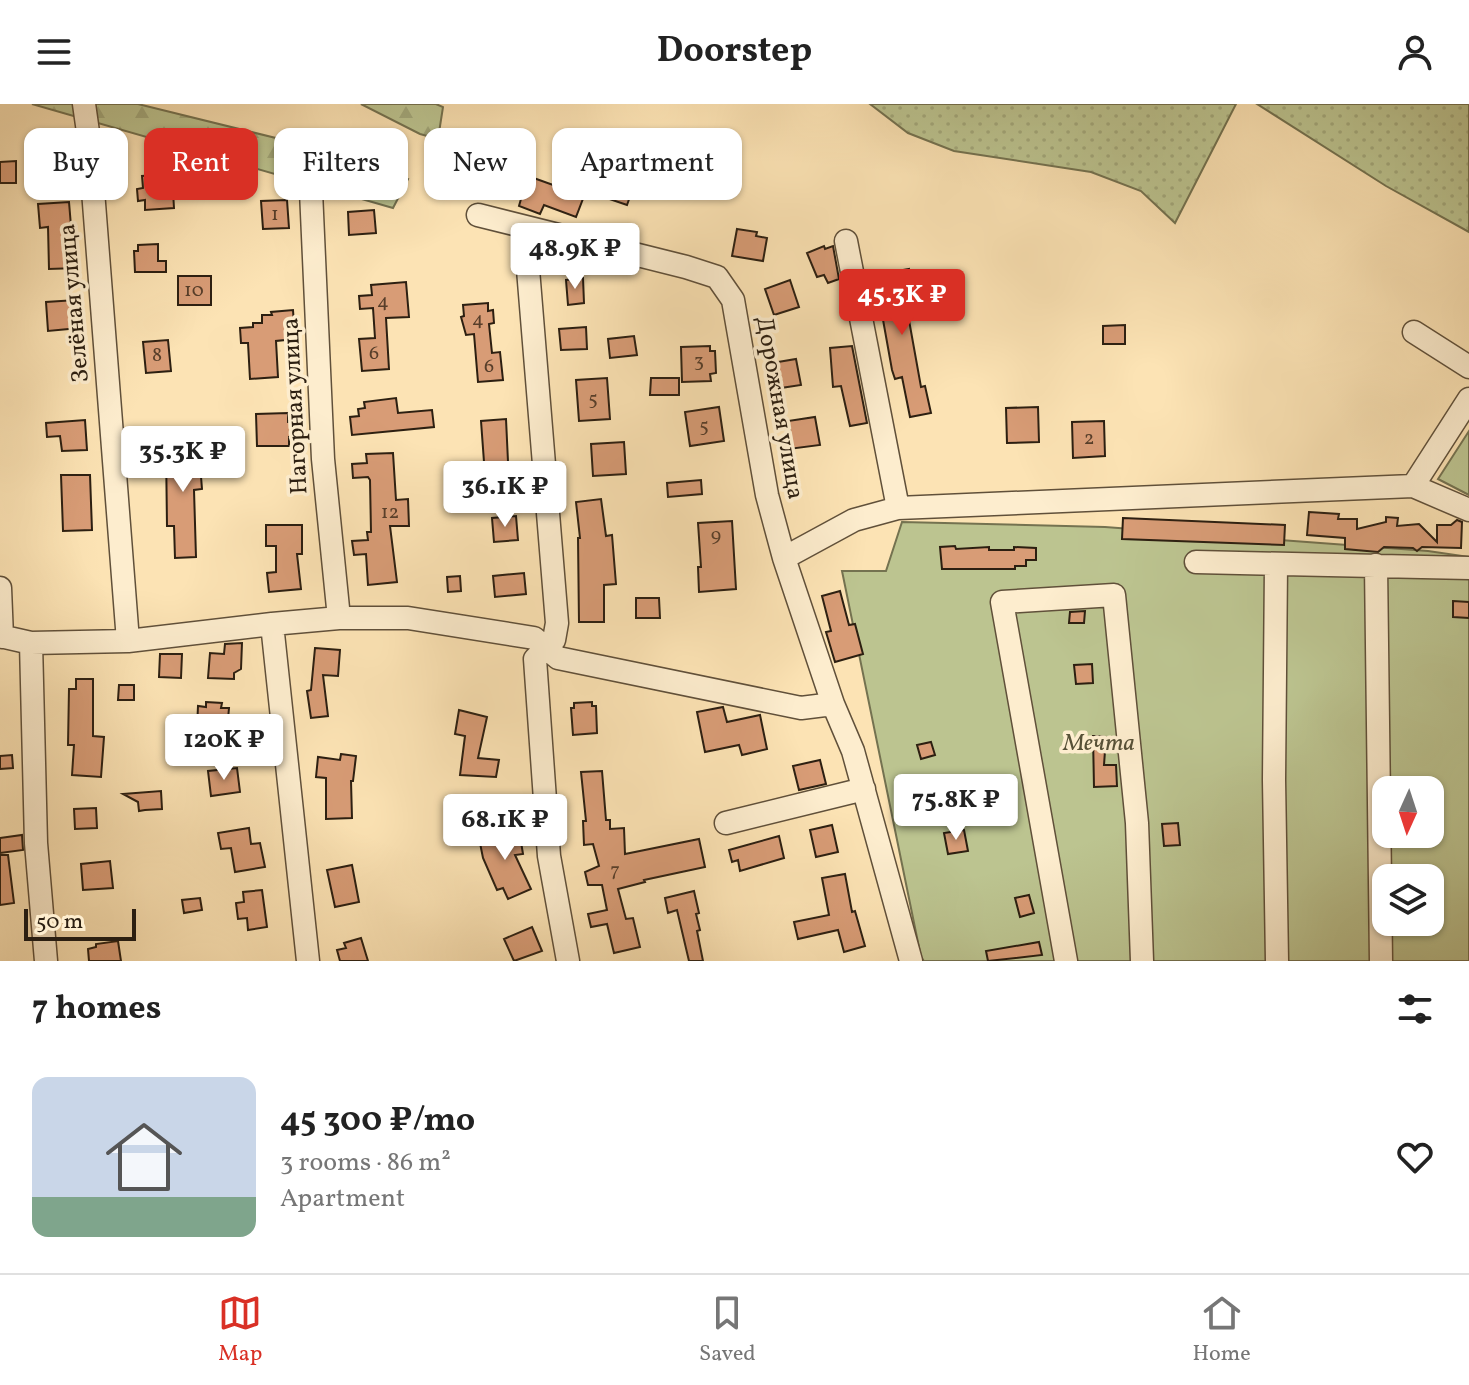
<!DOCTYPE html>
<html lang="en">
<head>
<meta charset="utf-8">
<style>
  :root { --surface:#fff; --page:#f6f6f6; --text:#222; --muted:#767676; --line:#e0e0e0; --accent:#d93025 }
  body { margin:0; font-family:Vollkorn,serif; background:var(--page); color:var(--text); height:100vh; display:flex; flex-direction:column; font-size:30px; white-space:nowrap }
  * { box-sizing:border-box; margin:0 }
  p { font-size:26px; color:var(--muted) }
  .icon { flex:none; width:44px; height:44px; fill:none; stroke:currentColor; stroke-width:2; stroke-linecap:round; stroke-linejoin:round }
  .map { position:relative; height:857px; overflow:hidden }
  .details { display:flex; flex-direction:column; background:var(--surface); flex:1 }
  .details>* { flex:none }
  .banner { position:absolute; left:24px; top:24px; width:800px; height:72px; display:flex; gap:16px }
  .needle { width:52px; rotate:183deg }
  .buttons { position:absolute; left:1372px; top:672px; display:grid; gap:16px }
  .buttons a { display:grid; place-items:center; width:72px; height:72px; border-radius:16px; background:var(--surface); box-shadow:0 2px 6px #0004; font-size:40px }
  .scale { position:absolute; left:24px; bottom:20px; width:112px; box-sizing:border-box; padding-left:8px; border:4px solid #2c1f11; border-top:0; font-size:22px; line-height:28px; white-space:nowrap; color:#2c1f11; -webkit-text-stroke:6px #fdedce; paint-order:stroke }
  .price { position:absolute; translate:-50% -68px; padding:0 18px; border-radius:8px; background:#fff; color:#222; font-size:26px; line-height:52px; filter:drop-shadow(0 2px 4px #0008) }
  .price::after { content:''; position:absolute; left:50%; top:48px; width:24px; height:18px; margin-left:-12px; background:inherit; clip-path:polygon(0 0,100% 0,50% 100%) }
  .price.on { background:var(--accent); color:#fff }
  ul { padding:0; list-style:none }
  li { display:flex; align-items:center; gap:24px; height:200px; padding:0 32px }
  li span { display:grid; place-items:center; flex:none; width:224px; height:160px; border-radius:16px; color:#555 }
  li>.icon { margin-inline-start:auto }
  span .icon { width:96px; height:96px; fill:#fffc; stroke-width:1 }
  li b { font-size:34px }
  h2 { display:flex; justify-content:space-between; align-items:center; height:96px; padding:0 32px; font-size:34px }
  .chip { padding:0 28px; border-radius:16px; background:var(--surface); box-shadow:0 2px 6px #0004; font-size:28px; line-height:72px }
  .chip.on { background:var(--accent); color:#fff }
  header { display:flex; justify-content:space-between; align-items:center; height:104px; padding:0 32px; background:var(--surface); font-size:36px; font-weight:700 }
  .dock { display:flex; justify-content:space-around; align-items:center; height:112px; border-top:2px solid var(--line); background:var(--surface); font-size:22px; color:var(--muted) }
  .dock a { display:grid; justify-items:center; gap:4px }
  .dock .on { color:var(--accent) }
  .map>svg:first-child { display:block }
</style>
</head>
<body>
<header><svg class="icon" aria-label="menu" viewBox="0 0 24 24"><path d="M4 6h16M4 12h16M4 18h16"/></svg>Doorstep<svg class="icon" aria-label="person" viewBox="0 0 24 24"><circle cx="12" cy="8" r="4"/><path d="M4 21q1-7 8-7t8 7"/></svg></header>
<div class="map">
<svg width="1469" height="857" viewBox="0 0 1469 857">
  <defs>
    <pattern id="grass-dots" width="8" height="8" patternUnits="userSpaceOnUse" patternTransform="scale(2)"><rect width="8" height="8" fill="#bcc490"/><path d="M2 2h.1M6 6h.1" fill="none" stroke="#a2a87b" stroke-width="1.8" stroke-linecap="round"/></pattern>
    <pattern id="forest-firs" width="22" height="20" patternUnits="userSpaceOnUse" patternTransform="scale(2)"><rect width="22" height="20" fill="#bcc490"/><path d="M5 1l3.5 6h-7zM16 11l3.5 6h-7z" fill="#a2a87b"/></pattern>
  </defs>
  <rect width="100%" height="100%" fill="#fce3b4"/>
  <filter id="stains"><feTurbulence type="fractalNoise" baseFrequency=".0025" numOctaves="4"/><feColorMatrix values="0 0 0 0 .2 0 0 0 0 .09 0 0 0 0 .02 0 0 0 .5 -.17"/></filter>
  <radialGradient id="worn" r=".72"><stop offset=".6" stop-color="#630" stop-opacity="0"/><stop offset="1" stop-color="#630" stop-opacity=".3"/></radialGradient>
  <path fill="url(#grass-dots)" stroke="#747250" stroke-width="2" d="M870,0H1236L1175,119L1141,87L1091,68L954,47L908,29Z
    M1257,0H1469V128L1386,82Z"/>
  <path fill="url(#forest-firs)" stroke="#747250" stroke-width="2" d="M32,0H138L284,36L408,75L393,104Z
    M361,0H436L443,3L438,35L420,30Z"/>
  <path fill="#bcc490" stroke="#747250" stroke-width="2" fill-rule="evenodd" d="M1469,327V391L1438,375Z
    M902,418L1105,423L1428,447L1469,453V857H924L921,853L842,467H886ZM1386,686H1430V730H1386ZM1386,774H1430V818H1386Z"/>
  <path fill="#d89c76" stroke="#2c1f11" stroke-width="2" d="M32,32H60V42H66V57L33,58Z
    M488,54L507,61L508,56L519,60L517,68L584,92L576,113L544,101L540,110L519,102L521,95L479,80Z
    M16,57V79H0V58Z
    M604,60L631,69L633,64L654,71L648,89L633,84L627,101L595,90Z
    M172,70L174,104L145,106V96L138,97L137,85L143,84L142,72Z
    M287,96L289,124L263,125L261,97Z
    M69,98L72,134H76L77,164L49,165L48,123L40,124L38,100Z
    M374,106L376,129L349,131L348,108Z
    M737,125L757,128L756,132L767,134L763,157L732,152Z
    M158,140V157H166V168H135L134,147H138V141Z
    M824,142L825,145L833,142L839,175L828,179L824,171L817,173L807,149Z
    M909,165L914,192L905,194L921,283L925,282L931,309L910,313L902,273L895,275L892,266L875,171Z
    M178,172H211V201H178Z
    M583,174L584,199L568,201L566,176Z
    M790,176L799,203L774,211L765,185Z
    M406,178L409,213L386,214L389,265L362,267L359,235L375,234L373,204L360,205L359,192L372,191L371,181Z
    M76,196L79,224L48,227L46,198Z
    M488,199V207L493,206L494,219L489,220L492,249L500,248L503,276L478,278L474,230L466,231L461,213L464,212L463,201Z
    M293,206L295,235L276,237L278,273L250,275L248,239H241L240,224L253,223V219H262V211H272L271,208Z
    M1125,221V240H1103V222Z
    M586,223L587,245L561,246L559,225Z
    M634,232L637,251L610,254L608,235Z
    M168,236L171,267L146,269L143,238Z
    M710,242V247H715L716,269L710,270L711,277L682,278L681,243Z
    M852,242L867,319L850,322L841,282L833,283L830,244Z
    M796,255L801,281L774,285L773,279H769L766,260Z
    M607,274L610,315L579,317L576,276Z
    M651,274H679V291H650Z
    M396,294L398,309L432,306L434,323L352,331L350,313L359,312L358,305L365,304L364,298Z
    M719,303L724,337L690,342L685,308Z
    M1038,303L1039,338L1007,339L1006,304Z
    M288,309V318L298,317V333H289V342H257L256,310Z
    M815,313L820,341L789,345L786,327L790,326L788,317Z
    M506,315L509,379L482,382L480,358H484L481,317Z
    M85,316L87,346L62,347L60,332L47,333L46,319Z
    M1104,317L1105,352L1073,354L1072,318Z
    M198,335L202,385L194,386L196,453L175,454L174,422H167L166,344H170V337Z
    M624,338L626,370L593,372L591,340Z
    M393,349L396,396L408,395L409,422H390L397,478L368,481L366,450L354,451L352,437L368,436L367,428H371L370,376L368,373L353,374L352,360L367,359L366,350Z
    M61,371H90L92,426L63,427Z
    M701,376L702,390L668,393L667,379Z
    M601,395L606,432L612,431L616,480L604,481V518H579L578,434H580L576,398Z
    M1309,408L1339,410L1338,415H1357V425L1386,418V413L1398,414L1397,422L1419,420L1437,438V421H1451L1457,416L1462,418L1461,444L1422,443L1417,447L1413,444L1384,443L1378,448L1345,445V434L1307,431Z
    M516,412L518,436L494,438L492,414Z
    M1123,414L1285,421L1284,441L1122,435Z
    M732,417L736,485L699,488L698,463H701L698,419Z
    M266,421H302V450H297L301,485L269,488L267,469L276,468V442H266Z
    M955,442L956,445L989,443V446H1014V443L1036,444V456H1026V462H1015V465H942L940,443Z
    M524,469L526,490L495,493L493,472Z
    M460,472L461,487L448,488L447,473Z
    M840,487L849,521L855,520L863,550L835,558L826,528L831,527L822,492Z
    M636,494H659L660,514H636Z
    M1453,497L1469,498V514L1453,513Z
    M1085,507L1084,519H1069L1070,508Z
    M242,539L241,565L234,569V575L208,574L210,549L224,550L225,540Z
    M315,544L340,546L338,572L323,571L328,612L311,614L307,587L311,586Z
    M160,550H182L181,574L159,573Z
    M1092,560L1093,579L1076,580L1074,561Z
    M76,575H93V632L104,633L101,673L72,671L74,641H68L69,585H76Z
    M119,581H134V596H118Z
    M206,598L222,599L221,604H229L227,626L197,625L198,602L206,603Z
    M592,598V602H596L597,629L573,631L571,604H574V599Z
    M723,603L727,618L760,611L767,645L742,651L739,641L705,648L697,608Z
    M459,606L487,613L478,654L499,656L496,673L460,671L465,632L455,630Z
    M1093,632L1106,633L1104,661H1116L1117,682L1094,683Z
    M931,638L935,651L921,655L917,641Z
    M341,650L356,652L353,677H351L352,714L326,715V674L316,673L318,653L340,656Z
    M12,651L13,664L0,665V652Z
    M820,656L826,680L799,686L793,662Z
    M237,664L240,688L211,692L208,667Z
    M602,667L606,716H610V725L624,724L625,750L699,735L705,763L644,776L645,778L618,785L626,815L633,814L640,843L614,849L607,820L591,823L588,810L607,806L602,781H588L585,768L599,762L593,740L584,741L583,717H586L581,668Z
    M952,676L954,690L940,693L937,680Z
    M161,687L162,705L145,706L139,707L138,698L123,690Z
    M96,704L97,724L75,725L74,705Z
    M1178,719L1180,741L1164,742L1162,720Z
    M832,721L838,748L816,753L810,726Z
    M249,724L251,740L260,739L265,763L235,768L231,744L221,745L218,729Z
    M519,726L523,750L515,751L531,785L508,795L503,784L497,786L483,754L479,734Z
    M964,726L968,747L948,750L944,729Z
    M22,731L23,746L0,749V734Z
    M779,732L784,754L740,767L738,756L732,758L729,746Z
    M0,751H8L14,799L0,801Z
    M110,757L113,784L83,786L81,760Z
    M352,761L359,798L335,803L327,766Z
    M845,770L852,808L855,807L865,842L844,848L838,826L798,835L794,818L829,811L822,774Z
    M262,786L267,823L248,826L247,814L238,815L236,799L244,798L243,788Z
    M694,787L699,809L696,810L700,826L697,827L703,857H689L677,806L668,809L665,794Z
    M1029,791L1034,809L1020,813L1015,794Z
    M200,794L202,806L184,809L182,796Z
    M532,823L542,847L514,857L504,835Z
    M361,834L368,857H340L337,846L346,844L344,839Z
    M118,837L121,857H89L88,845L96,843V840Z
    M1039,838L1042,851L988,857L986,847Z"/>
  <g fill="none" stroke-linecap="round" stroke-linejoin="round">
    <g stroke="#60503a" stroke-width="25">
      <path id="minor" d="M84,0L89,35L128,537
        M311,87L323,355L339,514
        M478,111L686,163L717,173L733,196L767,391L784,454L833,600L853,647L911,857
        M846,137L898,404
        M527,153L557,519L554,536L535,555L549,752L568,857
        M1414,228L1469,263
        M1413,382L1469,295
        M784,454L854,416L898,404L1413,382L1469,406
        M1196,458L1469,464
        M1276,461L1274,676L1277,857
        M1376,461L1381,857
        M0,484L2,533
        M272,520L308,857
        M0,532L31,539L128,537L272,520L339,514H408L534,534L558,554L801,604L833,600
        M31,539L36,739L46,857
        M726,719L864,685
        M1066,857L1002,498L1114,491L1137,719L1142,857"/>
    </g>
    <use href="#minor" stroke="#fdedce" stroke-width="22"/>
  </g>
  <g text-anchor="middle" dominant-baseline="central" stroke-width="7" stroke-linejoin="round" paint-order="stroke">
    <g font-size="20" fill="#573e2a">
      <text x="275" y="111">1</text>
      <text x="194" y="187">10</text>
      <text x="383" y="198">4</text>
      <text x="478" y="216">4</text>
      <text x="374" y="250">6</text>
      <text x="157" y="252">8</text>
      <text x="699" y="258">3</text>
      <text x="489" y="263">6</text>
      <text x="593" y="296">5</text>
      <text x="704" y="323">5</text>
      <text x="1089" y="335">2</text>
      <text x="390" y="409">12</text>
      <text x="716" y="432">9</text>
      <text x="615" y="767">7</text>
    </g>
    <g font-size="24" fill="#2c1f11" stroke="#fdedce">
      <text transform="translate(75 199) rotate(-95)">Зелёная улица</text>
      <text transform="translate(296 302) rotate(-93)">Нагорная улица</text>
      <text transform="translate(779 304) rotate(80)">Дорожная улица</text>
    </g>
    <g font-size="24" font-style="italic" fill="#575137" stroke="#fdedce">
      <text x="1099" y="640">Мечта</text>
    </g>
  </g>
  <rect width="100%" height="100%" filter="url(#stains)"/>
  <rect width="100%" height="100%" fill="url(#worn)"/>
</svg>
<div class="buttons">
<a><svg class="needle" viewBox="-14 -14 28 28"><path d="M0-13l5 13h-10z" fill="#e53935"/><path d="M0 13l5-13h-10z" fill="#767676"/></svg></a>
<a><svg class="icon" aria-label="layers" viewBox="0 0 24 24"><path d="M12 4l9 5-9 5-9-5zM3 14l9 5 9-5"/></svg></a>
</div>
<div class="scale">50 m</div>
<b class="price" style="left:575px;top:187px">48.9K ₽</b>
<b class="price on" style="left:902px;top:233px">45.3K ₽</b>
<b class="price" style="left:183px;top:390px">35.3K ₽</b>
<b class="price" style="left:505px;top:425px">36.1K ₽</b>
<b class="price" style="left:224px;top:678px">120K ₽</b>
<b class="price" style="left:956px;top:738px">75.8K ₽</b>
<b class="price" style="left:505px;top:758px">68.1K ₽</b>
<div class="banner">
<a class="chip">Buy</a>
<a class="chip on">Rent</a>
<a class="chip">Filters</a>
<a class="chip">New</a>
<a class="chip">Apartment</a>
</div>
</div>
<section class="details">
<h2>7 homes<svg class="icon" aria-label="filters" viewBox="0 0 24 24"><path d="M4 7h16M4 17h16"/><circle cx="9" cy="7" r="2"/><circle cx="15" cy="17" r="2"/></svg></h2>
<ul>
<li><span style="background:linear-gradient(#c9d6e8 75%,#7fa58c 0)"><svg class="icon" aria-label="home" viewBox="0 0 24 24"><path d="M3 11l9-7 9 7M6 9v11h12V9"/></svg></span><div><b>45 300 ₽/mo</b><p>3 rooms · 86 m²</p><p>Apartment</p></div><svg class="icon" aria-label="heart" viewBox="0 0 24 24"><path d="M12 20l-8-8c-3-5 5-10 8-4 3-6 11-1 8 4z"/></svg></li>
</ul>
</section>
<nav class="dock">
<a class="on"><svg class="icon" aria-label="map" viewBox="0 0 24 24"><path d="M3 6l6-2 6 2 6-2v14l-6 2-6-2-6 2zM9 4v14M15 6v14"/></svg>Map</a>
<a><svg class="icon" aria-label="saved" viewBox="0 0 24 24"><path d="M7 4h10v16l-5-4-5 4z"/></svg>Saved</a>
<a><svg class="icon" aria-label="home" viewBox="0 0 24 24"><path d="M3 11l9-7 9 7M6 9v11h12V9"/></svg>Home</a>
</nav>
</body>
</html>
